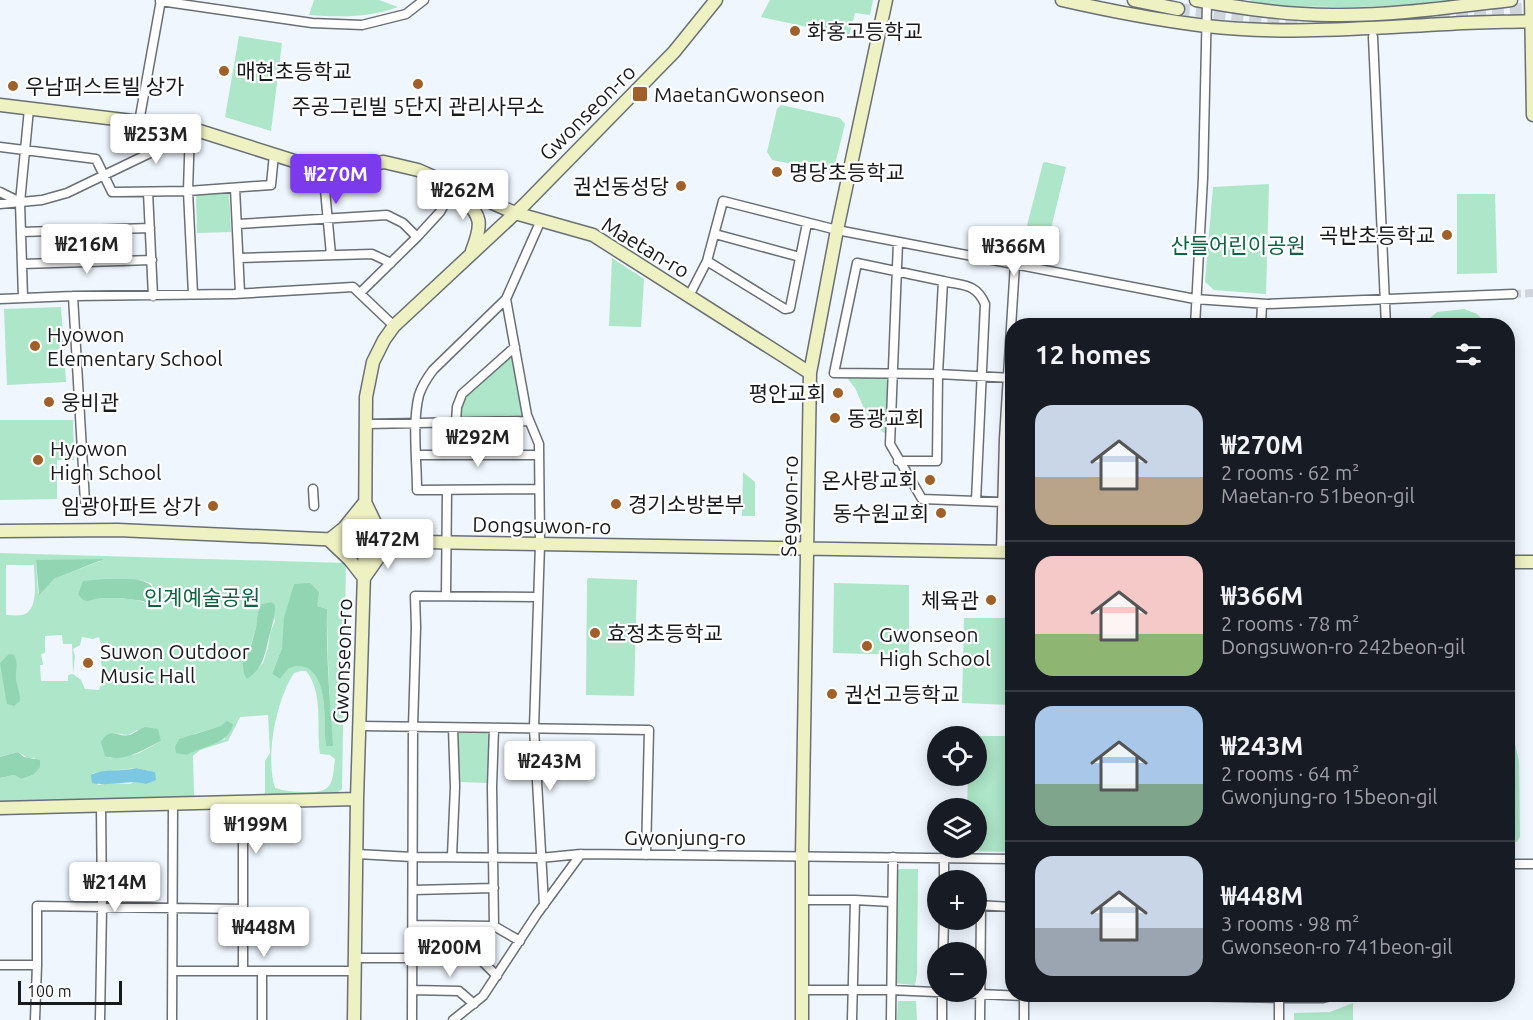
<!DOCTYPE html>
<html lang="en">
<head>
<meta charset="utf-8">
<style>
  :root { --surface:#171b24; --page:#20242c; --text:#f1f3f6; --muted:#9ea1a6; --line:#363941; --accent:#7c3aed }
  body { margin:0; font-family:Ubuntu,"Noto Sans KR",sans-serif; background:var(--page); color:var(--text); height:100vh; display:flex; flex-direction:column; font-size:22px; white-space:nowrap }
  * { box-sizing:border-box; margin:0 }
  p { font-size:20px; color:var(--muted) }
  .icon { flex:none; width:33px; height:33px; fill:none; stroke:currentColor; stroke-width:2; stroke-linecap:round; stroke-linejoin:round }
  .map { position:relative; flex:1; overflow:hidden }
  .panel { position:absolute; left:1005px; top:318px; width:510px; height:684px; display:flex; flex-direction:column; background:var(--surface); border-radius:24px; box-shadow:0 3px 15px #0003 }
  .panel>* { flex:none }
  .fabs { position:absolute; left:927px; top:726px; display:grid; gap:12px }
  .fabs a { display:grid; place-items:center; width:60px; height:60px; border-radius:50%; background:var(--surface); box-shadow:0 3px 15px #0003; font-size:30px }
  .scale { position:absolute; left:18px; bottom:15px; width:104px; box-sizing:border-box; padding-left:6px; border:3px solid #181b1d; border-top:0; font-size:16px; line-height:21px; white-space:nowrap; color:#181b1d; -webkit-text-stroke:4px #fff; paint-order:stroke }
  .price { position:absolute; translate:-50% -51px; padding:0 14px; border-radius:6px; background:#fff; color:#222; font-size:20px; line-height:39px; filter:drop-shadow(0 2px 3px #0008) }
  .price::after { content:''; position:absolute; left:50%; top:36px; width:18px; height:14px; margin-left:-9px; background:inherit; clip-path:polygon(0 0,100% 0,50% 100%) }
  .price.selected { background:var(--accent); color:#fff }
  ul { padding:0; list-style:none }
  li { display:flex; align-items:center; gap:18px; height:150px; padding:0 30px }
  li+li { border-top:2px solid var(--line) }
  li span { display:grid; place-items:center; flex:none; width:168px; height:120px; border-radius:18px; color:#555 }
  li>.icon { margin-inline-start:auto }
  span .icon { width:72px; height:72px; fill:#fffc; stroke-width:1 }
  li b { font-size:26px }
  h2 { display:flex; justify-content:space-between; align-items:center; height:72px; padding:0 30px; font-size:26px }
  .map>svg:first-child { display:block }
</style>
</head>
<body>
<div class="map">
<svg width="1533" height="1020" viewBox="0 0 1533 1020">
  <rect width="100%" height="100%" fill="#eff6fd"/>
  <path fill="#ade6c8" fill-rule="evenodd" d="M314,0H379L398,7C369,18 340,17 309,15Z
    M770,0H873L870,15L855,13L849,36L761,17Z
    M1253,0H1459C1419,5 1380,7 1340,7C1307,7 1276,7 1243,2Z
    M239,36L282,43L271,131L225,117Z
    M781,105L840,118L845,124L834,168L828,171L772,160L767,152L777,109Z
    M1045,162L1066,167L1042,265L1021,260L1019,257L1043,163Z
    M1269,184L1266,294L1214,290L1205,282L1213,187Z
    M229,193L231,232L197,233L196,195Z
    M1457,194H1495L1497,273L1457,274Z
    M612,258L644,279L641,327L609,326Z
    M61,307L66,382L7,385L4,309Z
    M1464,309L1477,314L1488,325H1422L1437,312Z
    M511,355L522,417L464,418L458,414L463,398Z
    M845,375L892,376L889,436L871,424L855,388Z
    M0,420H73L74,460H57V499L0,500Z
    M743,472L755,482V516H742Z
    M0,553L346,563L342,789L333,796L0,805V778L14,775L21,779L33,775L35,758H28L18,752L0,757ZM36,560L100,561L54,579L38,594ZM6,565H34C34,579 40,611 22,615C17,616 11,615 6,615ZM106,579L140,580L151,583L154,589L155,606C139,599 120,597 102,598C96,598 90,601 83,600L78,595ZM294,584L317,606L327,609C327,655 330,700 332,746H326C323,724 329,682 309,669C306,667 299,666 295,665L288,669L280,679L272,674L282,648ZM271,602L275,621L270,633L268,648L263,663L247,679L246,656L250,652C250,643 254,636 256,628C257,619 257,612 261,604ZM62,635L63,644H72L73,674L68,675V681H41L40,665H43L41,654L45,653V636ZM82,637L93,639L99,637L101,644L107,647C98,660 100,664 107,678L102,681L99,690L85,689L81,680L73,674L75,657L73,649L80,645ZM301,671H306C324,693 316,727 320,754L330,755L335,759C332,785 333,793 304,792C294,792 285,791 275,788C265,757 276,700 294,673ZM268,715L270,753L265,761V797L199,798L194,795L193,756L200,750L228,741L240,717ZM227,721L225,739L198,748L187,755L194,734L222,726ZM137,730L161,741L137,754L109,758L113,733L128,735ZM136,768L155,772L130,784L109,783L98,785L93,773Z
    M588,578L637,580L634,696L586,695L587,581Z
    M834,583L909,585V655L833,653Z
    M964,618H1011L1010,705L962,703Z
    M458,733H487L491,737L490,780L488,783L459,782L456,778V736Z
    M968,736H1012V852L967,851V848H976V808H967L968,776H976V736Z
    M1508,744H1515L1519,761L1520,837L1517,842H1508Z
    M900,869H918L917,974L915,985L893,983L894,872Z
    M898,1001H916L917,1020H897Z
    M1353,1003V1020H1294V1013L1330,1012Z"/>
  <path fill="#92d5b3" d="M104,559L54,579L39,595L36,560Z
    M106,579C131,580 155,573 160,605L155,606L143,601L121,598H101L87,601L83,600L78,595L83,581Z
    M310,583L319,592L317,606L327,609C326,655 330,700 333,746H326C323,725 329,683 309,669C306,667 299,666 295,666L288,669L280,679L272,674L282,648L284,618L294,584Z
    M271,602L275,605C275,616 273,623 270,633C265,652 265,667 247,679L244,674L242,657L250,652C251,643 254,636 256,628C257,619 257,612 261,604Z
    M9,654L14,655C19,664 15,671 16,680C18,688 20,694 20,701L14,706L7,704L6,699L0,663Z
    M227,721L233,724C229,745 203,745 187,755L176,753L175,747L179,739L221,726Z
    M145,727L158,729L161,741C144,749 124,763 105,756L101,742C111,724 120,740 132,734C136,732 140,729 145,727Z
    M18,752L24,757L40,760V767L33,775L21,779L14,775L0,778V757Z"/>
  <path fill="#7cc7e2" d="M136,768L155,772L156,780L146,784C131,779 109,787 92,783L91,775C104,768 122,772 136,768Z"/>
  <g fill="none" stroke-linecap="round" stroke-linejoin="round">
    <path stroke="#cfd5db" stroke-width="8" stroke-dasharray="8 4" stroke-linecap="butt" d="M1513,294L1533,293"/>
    <path stroke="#cfd5db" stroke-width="12" stroke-dasharray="12 6" stroke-linecap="butt" d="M1178,9L1264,18L1304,20
      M1420,16L1533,8
      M1328,20H1367"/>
    <g stroke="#696f75" stroke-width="11">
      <path id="street" d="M160,1L312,23L362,25L406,14L424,0
        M1373,37L1386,326
        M139,122L161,0
        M190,128L188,191L193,294
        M0,147L96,159L112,192H117L188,191L271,185L274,154
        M323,168L331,255
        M235,188L240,293
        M0,192L20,202
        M148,192L153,296
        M0,204L42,200L67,193L175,141L190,128
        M238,224L387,215L403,223L417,237
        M21,232L150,228
        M715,234L800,257
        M898,242L890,444L922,499L1002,502
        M239,258L372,254L391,263
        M707,261L785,309L790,308L807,223
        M22,264L152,260
        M943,281C963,286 976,283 985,304L976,501
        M360,293L417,237L440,212L454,187
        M73,296L85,502
        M689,296L707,261L723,201L837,230L1195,299L1267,304L1513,294
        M23,298L20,202L29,109
        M0,299L73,296L234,294L353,287L394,326
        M506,299L527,415L539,444L540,544L534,728L544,905
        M1195,326L1203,178L1207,2
        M1261,326L1262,304
        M456,422L457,407L462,394L515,347
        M366,424L529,421
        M417,455H539
        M898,461H937L938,374L943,281L857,263L834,373L938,374L1012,378
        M313,489L314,506
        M539,489L417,490C417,461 412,422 419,395C422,386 427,378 433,370L506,299L541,220
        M1001,552L1004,439L1015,264
        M446,596L447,490
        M360,726L649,730L646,855
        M494,728L492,787L494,926L520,941
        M243,802V970
        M357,854L412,857L540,858L581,854L1012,859
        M452,856L455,787L453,728
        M1508,864H1533
        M944,880V858
        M413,890L494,888
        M802,900H855
        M977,905L1012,907
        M413,925L494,926
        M943,952L944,920
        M355,958H479L497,976
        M0,965H37L35,1020
        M37,965V906L243,909
        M174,971H355
        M412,990L459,991L474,1004
        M802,990H891L1024,996
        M942,992V1020
        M1024,994V1020
        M1081,994L1279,998H1323L1339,994
        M1279,998V1020
        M100,1020L102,907L101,806
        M172,1020L173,804
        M262,1020V971
        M412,1020L413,727L416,627L415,596L536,597
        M453,1020L483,996L537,914L581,854
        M852,1020L855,900L892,902
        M891,1020L893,857
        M980,1020L981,905"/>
    </g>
    <g stroke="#696f75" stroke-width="15">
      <path id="secondary" d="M1062,0C1110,11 1157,20 1206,26C1286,35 1366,28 1447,24C1475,22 1504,22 1533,21
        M1134,0L1178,9
        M1196,0C1241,8 1286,15 1332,15C1392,16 1452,7 1511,0
        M1531,0L1533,115
        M0,105L190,128L310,166L337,169L384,162L418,170L515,213L593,235L810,373
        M458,190C479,217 485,217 472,251
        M0,531L118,530L365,541L1012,552
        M389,542L377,527L365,502L344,528L329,540L350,560L364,578L378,558L395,542
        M1508,562H1533
        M0,808L357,799
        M354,1020L357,799L365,541L366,397L373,362L384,340L394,326L524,205L674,52L716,0
        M802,1020V856L810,373L837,230L886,0"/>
    </g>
    <use href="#street" stroke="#fff" stroke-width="8"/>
    <use href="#secondary" stroke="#eef1c2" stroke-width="12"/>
  </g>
  <g fill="#a06029" stroke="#fff" stroke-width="2">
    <circle cx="795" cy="31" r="6"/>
    <circle cx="224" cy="71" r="6"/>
    <circle cx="418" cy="84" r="6"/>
    <circle cx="13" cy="86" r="6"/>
    <rect x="632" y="86" width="16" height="16" rx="3"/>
    <circle cx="777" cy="172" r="6"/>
    <circle cx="681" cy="186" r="6"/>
    <circle cx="1447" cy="235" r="6"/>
    <circle cx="35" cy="346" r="6"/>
    <circle cx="838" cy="393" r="6"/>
    <circle cx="49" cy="402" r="6"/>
    <circle cx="835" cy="418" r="6"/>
    <circle cx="38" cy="460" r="6"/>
    <circle cx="930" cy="480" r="6"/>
    <circle cx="616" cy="504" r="6"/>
    <circle cx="213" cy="506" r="6"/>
    <circle cx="941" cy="513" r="6"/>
    <circle cx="991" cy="600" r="6"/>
    <circle cx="595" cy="633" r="6"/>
    <circle cx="867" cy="646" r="6"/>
    <circle cx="88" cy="663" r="6"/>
    <circle cx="832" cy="694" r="6"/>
  </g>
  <g text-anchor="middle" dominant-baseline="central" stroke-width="4.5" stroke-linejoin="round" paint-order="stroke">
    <g font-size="21" fill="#181b1d" stroke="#fff" text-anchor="start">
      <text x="807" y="31">화홍고등학교</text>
      <text x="236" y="71">매현초등학교</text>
      <text x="25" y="86">우남퍼스트빌 상가</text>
      <text x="654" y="94">MaetanGwonseon</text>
      <text x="418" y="106" text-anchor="middle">주공그린빌 5단지 관리사무소</text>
      <text x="789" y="172">명당초등학교</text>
      <text x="669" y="186" text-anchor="end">권선동성당</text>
      <text x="1435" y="235" text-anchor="end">곡반초등학교</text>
      <text x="47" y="334">Hyowon<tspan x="47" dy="24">Elementary School</tspan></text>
      <text x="826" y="393" text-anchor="end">평안교회</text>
      <text x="61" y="402">웅비관</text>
      <text x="847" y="418">동광교회</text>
      <text x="50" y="448">Hyowon<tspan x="50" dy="24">High School</tspan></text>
      <text x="918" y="480" text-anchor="end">온사랑교회</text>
      <text x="628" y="504">경기소방본부</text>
      <text x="201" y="506" text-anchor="end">임광아파트 상가</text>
      <text x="929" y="513" text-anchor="end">동수원교회</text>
      <text x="979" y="600" text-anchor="end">체육관</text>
      <text x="607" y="633">효정초등학교</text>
      <text x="879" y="634">Gwonseon<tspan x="879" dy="24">High School</tspan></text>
      <text x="100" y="651">Suwon Outdoor<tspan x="100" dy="24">Music Hall</tspan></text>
      <text x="844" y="694">권선고등학교</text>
    </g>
    <g font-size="21" fill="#181b1d" stroke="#fff">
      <text transform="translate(587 112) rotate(-45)">Gwonseon-ro</text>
      <text transform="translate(646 247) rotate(31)">Maetan-ro</text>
      <text transform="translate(789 506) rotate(-89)">Segwon-ro</text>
      <text transform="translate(542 525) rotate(1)">Dongsuwon-ro</text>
      <text transform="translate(342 661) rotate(-88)">Gwonseon-ro</text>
      <text x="685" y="837">Gwonjung-ro</text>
    </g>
    <g font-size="21" fill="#116242" stroke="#fff">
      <text x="1238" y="245">산들어린이공원</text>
      <text x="202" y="597">인계예술공원</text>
    </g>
  </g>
</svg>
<div class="fabs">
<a><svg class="icon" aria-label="locate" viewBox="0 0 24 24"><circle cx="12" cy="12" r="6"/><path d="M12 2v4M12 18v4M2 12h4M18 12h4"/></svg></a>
<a><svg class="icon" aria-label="layers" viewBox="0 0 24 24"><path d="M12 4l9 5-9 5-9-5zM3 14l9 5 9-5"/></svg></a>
<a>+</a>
<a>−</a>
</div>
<div class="scale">100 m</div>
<b class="price" style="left:156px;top:165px">₩253M</b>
<b class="price selected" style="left:336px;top:205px">₩270M</b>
<b class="price" style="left:463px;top:221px">₩262M</b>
<b class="price" style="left:87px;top:275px">₩216M</b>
<b class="price" style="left:1014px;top:277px">₩366M</b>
<b class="price" style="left:478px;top:468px">₩292M</b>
<b class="price" style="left:388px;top:570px">₩472M</b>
<b class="price" style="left:550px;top:792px">₩243M</b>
<b class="price" style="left:256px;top:855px">₩199M</b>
<b class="price" style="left:115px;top:913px">₩214M</b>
<b class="price" style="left:264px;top:958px">₩448M</b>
<b class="price" style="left:450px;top:978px">₩200M</b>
<section class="panel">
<h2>12 homes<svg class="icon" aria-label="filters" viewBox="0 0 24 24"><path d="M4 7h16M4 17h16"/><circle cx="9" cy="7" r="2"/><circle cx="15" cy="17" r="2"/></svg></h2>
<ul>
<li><span style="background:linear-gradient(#c9d6e8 60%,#b9a48a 0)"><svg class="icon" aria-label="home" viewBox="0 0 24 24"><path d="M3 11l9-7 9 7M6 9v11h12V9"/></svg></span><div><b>₩270M</b><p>2 rooms · 62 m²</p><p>Maetan-ro 51beon-gil</p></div></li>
<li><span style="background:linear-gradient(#f6c9c9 65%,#8fb573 0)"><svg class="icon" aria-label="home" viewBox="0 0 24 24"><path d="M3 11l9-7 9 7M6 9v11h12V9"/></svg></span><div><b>₩366M</b><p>2 rooms · 78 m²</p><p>Dongsuwon-ro 242beon-gil</p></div></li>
<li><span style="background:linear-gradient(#a9c7e8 65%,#7fa58c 0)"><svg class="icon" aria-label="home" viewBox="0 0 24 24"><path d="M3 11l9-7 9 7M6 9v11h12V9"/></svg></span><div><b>₩243M</b><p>2 rooms · 64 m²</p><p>Gwonjung-ro 15beon-gil</p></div></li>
<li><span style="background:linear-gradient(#c9d6e8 60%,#9aa5b1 0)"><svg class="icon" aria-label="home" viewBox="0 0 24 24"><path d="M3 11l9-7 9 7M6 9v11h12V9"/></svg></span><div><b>₩448M</b><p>3 rooms · 98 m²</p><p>Gwonseon-ro 741beon-gil</p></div></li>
</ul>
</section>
</div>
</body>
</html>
